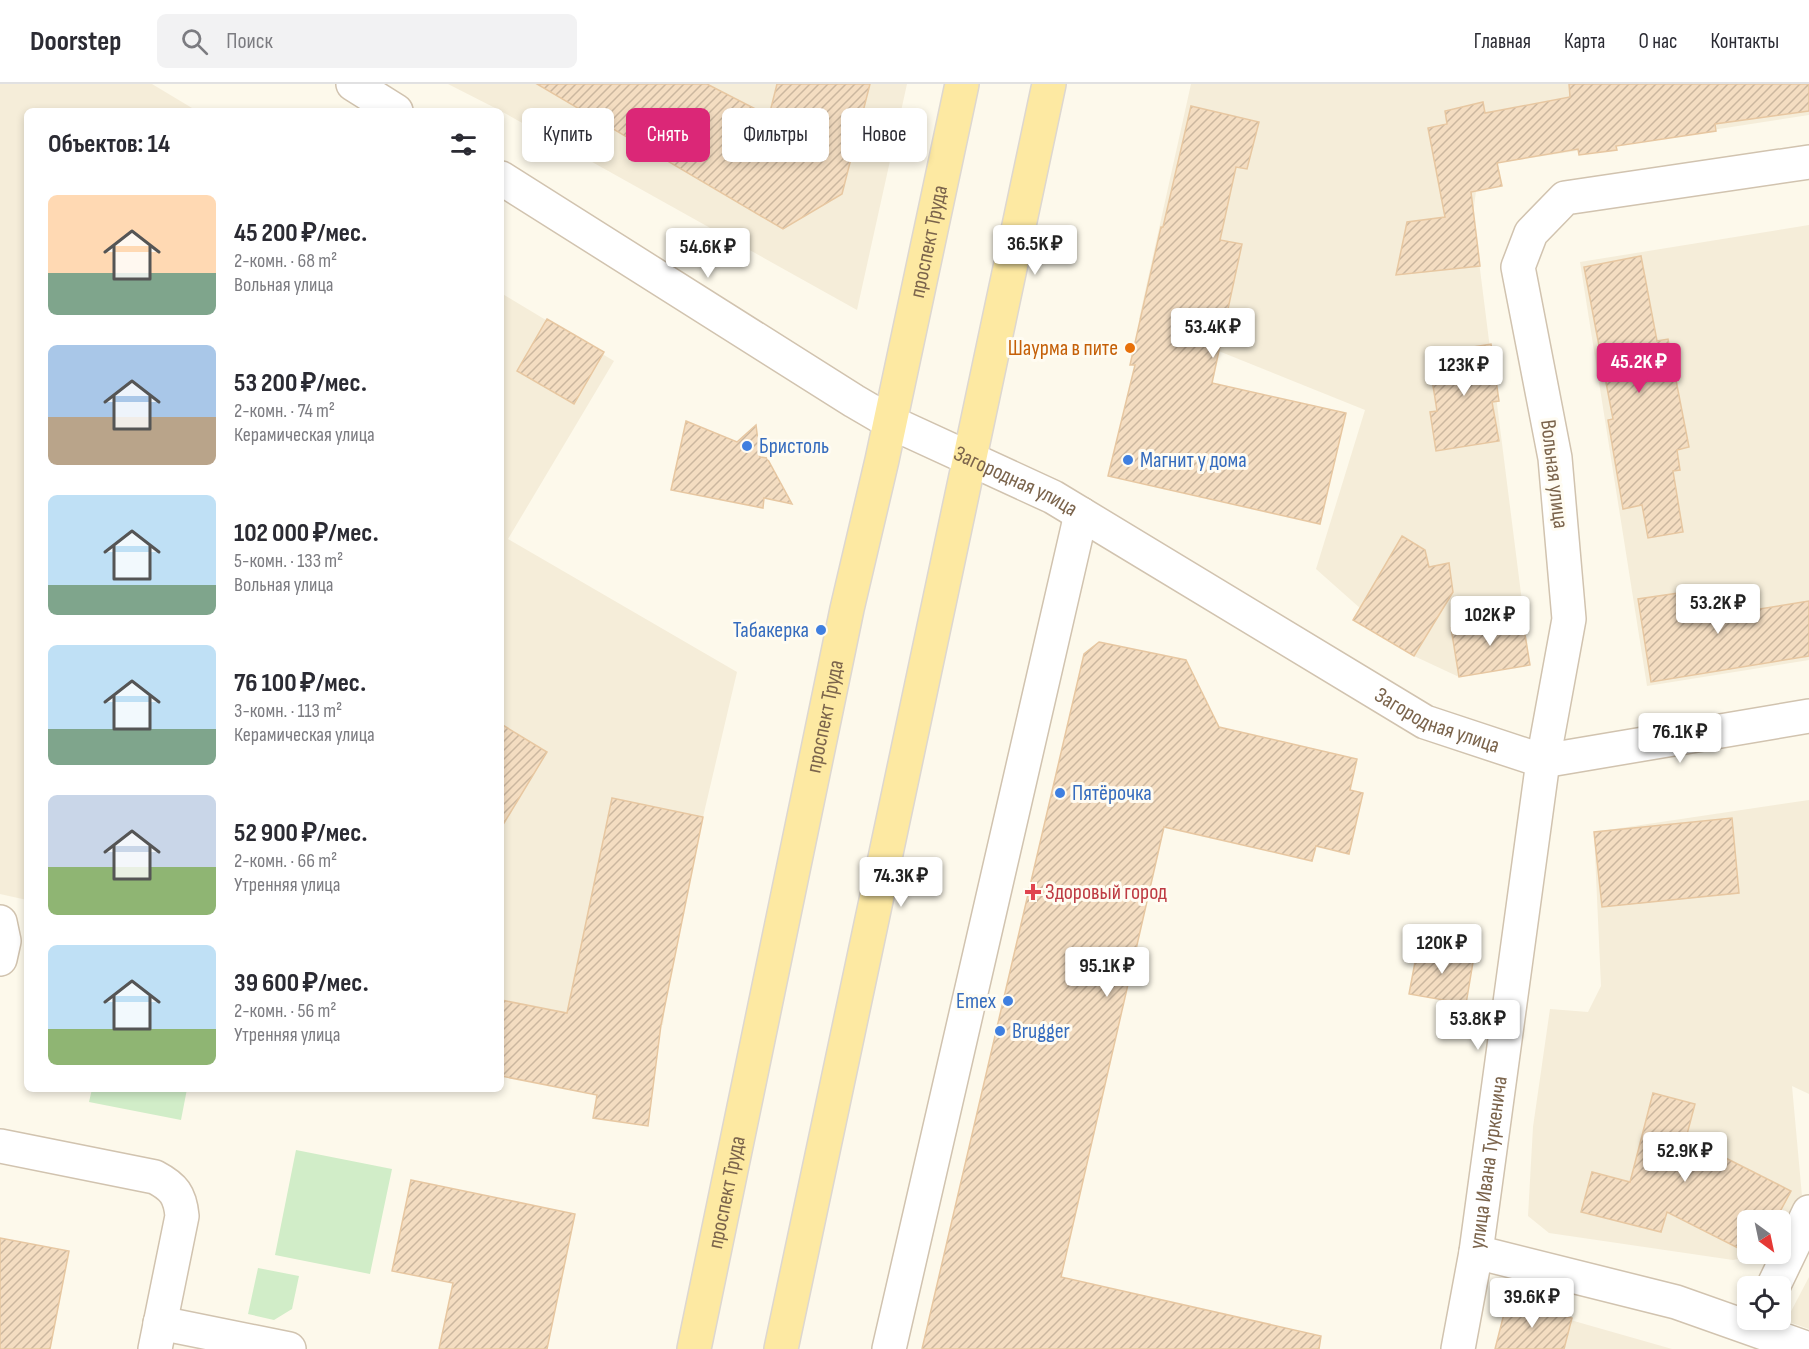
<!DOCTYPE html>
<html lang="ru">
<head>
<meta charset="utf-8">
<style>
  :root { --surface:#fff; --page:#f2f2f3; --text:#2b2b33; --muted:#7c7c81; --line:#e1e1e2; --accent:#db2777 }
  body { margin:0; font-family:"Sofia Sans Condensed",sans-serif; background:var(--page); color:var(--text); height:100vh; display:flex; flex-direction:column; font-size:22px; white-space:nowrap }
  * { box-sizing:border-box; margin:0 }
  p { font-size:20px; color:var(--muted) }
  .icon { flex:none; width:33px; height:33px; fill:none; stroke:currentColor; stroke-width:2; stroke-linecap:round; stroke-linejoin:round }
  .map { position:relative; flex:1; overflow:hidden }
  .side { position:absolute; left:24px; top:24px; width:480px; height:984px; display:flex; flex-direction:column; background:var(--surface); border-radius:9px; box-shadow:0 3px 9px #0003 }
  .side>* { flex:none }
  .hud { position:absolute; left:522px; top:24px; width:570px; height:54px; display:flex; gap:12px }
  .needle { width:39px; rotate:147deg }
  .buttons { position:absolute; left:1737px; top:1126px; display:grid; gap:12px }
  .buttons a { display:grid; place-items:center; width:54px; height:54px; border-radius:9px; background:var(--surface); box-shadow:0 3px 9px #0003; font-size:30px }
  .price { position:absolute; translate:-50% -51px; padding:0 14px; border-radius:6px; background:#fff; color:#222; font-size:20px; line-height:39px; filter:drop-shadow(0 2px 3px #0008) }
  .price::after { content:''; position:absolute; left:50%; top:36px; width:18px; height:14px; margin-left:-9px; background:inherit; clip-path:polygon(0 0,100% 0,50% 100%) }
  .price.active { background:var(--accent); color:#fff }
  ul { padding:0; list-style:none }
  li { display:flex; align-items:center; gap:18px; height:150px; padding:0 24px }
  li span { display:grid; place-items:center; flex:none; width:168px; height:120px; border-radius:9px; color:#555 }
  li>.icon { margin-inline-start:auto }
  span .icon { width:72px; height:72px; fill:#fffc; stroke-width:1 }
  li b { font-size:26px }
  h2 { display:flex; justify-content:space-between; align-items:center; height:72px; padding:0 24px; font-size:26px }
  .pill { padding:0 21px; border-radius:9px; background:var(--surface); box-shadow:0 3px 9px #0003; font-size:21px; line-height:54px }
  .pill.active { background:var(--accent); color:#fff }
  header { display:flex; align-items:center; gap:36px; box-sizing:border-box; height:84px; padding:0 30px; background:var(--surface); border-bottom:2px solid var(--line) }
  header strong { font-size:28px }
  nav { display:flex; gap:33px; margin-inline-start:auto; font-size:21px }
  .search { width:420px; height:54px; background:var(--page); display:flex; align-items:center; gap:15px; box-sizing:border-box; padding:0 21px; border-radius:9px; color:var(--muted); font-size:22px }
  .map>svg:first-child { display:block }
</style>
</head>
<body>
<header>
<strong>Doorstep</strong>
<div class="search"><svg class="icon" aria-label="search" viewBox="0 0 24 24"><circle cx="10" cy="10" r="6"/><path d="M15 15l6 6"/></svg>Поиск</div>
<nav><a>Главная</a><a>Карта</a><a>О нас</a><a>Контакты</a></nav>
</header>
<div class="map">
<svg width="1809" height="1265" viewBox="0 0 1809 1265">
  <defs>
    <pattern id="building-hatch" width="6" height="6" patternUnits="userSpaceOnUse" patternTransform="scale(1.5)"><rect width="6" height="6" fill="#f4ddc1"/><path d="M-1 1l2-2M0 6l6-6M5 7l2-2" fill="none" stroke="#cbb79f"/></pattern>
  </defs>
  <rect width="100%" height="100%" fill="#fdf9eb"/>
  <path fill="#f5edd9" d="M0,0H152L197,27H27V816L0,810Z
    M448,0H907L857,226L501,27Z
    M1191,0H1809V31L1498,79L1502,102L1476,107L1473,130L1530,581L1459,593L1414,572L1316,485L1365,326L1139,235Z
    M1809,141V576L1647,602L1580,178Z
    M501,209L614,277L508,455L737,588L703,733L666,913L663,941L567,929L501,916Z
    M1809,716V1010L1792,1002L1803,1123L1781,1164L1780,1137H1748V1170H1762L1733,1176L1549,1149L1528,1132L1533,1043L1550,925L1588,928L1601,902L1594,748Z
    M1809,1193V1245L1786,1237Z
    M1507,1218L1672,1265H1497Z"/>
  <path fill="#d1edc8" d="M92,1005H187L181,1036L89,1018Z
    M296,1066L392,1085L370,1190L275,1171Z
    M258,1184L299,1192L292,1225L274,1236L248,1230Z"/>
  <path fill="url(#building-hatch)" stroke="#e7c7a1" stroke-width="1.5" d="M537,0H707L769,32L777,0H870L842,110L783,145Z
    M1569,0H1809V27L1715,40L1716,47L1616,62L1617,66L1579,71L1578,65L1497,79L1502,102L1471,108L1480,182L1396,191L1407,138L1445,133L1428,44L1447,40L1445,27L1483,18L1485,29L1570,13Z
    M1191,22L1259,38L1247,85L1236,83L1220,156L1242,160L1212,299L1346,329L1320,440L1108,392L1135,281H1130L1161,143H1163Z
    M1641,172L1657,257L1668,255L1689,363L1677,366L1680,386L1673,387L1683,448L1648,454L1642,421L1623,425L1608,336L1613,335L1584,183Z
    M547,235L604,268L574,320L517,287Z
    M1491,260L1499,317L1492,318L1499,357L1436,367L1430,328L1437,327L1428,270Z
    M686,337L737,358L756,341L760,373L767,374L792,420L764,414L763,424L671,406Z
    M1402,452L1425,466L1429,483L1449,479L1453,508L1414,572L1353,536Z
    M1712,504L1716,532L1809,517V572L1651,598L1638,515Z
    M1522,533L1530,581L1459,593L1451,544Z
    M1099,558L1186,576L1219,643L1357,675L1350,706L1363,709L1349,770L1316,762L1312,777L1164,743L1061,1193L1321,1252L1319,1265H922L1084,570Z
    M501,640L547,668L501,744Z
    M612,714L703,733L661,941L648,1042L593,1034L597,1011L501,992V916L567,929Z
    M1732,734L1739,809L1602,823L1594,748Z
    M1418,862L1474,872L1466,920L1409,910Z
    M1653,1009L1695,1020L1686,1054L1791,1107L1775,1137H1748V1169L1667,1128L1661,1148L1581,1128L1592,1088L1630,1098Z
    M411,1096L575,1130L547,1265H439L453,1199L392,1187Z
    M0,1154L69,1167L50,1265H0Z
    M1507,1218L1572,1234L1564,1265H1495Z"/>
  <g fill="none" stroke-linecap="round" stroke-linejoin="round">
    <g stroke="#d1c3af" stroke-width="36">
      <g id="minor">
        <path d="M353,0L396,27"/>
        <path id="s1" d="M501,94L854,317L890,338L1053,413L1425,638L1543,677L1809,632"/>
        <path d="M0,838L4,857L0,875"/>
        <path d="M0,1062L155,1093C174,1103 180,1111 182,1132L155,1265"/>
        <path d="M1476,1168L1676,1218L1809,1265"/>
        <path d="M1773,1203L1809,1128"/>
        <path d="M160,1239L289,1265"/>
        <path d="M889,1265L1081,430"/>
        <path id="s2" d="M1458,1265L1476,1168L1543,677L1569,535L1555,374L1518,183L1531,149L1565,114L1809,78"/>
      </g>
    </g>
    <g stroke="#ddd7d0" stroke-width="36">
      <g id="major">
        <path id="s3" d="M694,1265L847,525L882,376L962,0"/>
        <path d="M781,1265L1049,0"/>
      </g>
    </g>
    <use href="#minor" stroke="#fff" stroke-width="33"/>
    <use href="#major" stroke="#fde9a2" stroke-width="33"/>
  </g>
  <circle fill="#e8710a" stroke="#fffcf2" stroke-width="2" cx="1130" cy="264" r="6"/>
  <g fill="#3f7fe0" stroke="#fffcf2" stroke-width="2">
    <circle cx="747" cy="362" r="6"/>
    <circle cx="1128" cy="376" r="6"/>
    <circle cx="821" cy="546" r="6"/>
    <circle cx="1060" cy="709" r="6"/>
    <circle cx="1008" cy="917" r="6"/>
    <circle cx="1000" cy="947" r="6"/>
  </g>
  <path fill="#e0444e" stroke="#fffcf2" stroke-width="2" d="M1030 799h6v6h6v6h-6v6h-6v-6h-6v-6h6z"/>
  <g text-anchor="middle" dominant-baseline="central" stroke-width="6" stroke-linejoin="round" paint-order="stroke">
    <g font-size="22" fill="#7b644c" stroke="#fffcf2">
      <text stroke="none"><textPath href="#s3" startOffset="1132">проспект Труда</textPath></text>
      <text transform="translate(1554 390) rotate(83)">Вольная улица</text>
      <text stroke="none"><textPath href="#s1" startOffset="598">Загородная улица</textPath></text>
      <text stroke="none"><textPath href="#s3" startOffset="646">проспект Труда</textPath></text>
      <text stroke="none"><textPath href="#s1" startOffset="1084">Загородная улица</textPath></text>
      <text stroke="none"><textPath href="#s2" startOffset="189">улица Ивана Туркенича</textPath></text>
      <text stroke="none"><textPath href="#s3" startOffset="160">проспект Труда</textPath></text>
    </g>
    <g font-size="22" fill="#c56008" stroke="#fffcf2" text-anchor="end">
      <text x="1118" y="264">Шаурма в пите</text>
    </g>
    <g font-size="22" fill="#366cbe" stroke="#fffcf2" text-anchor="start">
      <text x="759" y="362">Бристоль</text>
      <text x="1140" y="376">Магнит у дома</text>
      <text x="809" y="546" text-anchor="end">Табакерка</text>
      <text x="1072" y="709">Пятёрочка</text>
      <text x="996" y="917" text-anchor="end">Emex</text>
      <text x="1012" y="947">Brugger</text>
    </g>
    <g font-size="22" fill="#be3a42" stroke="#fffcf2" text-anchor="start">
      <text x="1045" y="808">Здоровый город</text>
    </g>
  </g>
</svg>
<div class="buttons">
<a><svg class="needle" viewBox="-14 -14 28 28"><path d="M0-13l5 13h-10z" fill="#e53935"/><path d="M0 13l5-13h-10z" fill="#7c7c81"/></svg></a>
<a><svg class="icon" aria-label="locate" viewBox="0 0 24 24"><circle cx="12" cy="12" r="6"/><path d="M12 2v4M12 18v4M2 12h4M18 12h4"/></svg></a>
</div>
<b class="price" style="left:1035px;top:192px">36.5K ₽</b>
<b class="price" style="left:708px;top:195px">54.6K ₽</b>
<b class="price" style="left:1213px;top:275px">53.4K ₽</b>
<b class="price active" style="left:1639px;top:310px">45.2K ₽</b>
<b class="price" style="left:1464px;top:313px">123K ₽</b>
<b class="price" style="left:1718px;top:551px">53.2K ₽</b>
<b class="price" style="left:1490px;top:563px">102K ₽</b>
<b class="price" style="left:1680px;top:680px">76.1K ₽</b>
<b class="price" style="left:901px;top:824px">74.3K ₽</b>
<b class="price" style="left:1442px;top:891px">120K ₽</b>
<b class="price" style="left:1107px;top:914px">95.1K ₽</b>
<b class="price" style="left:1478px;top:967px">53.8K ₽</b>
<b class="price" style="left:1685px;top:1099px">52.9K ₽</b>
<b class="price" style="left:1532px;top:1245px">39.6K ₽</b>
<div class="hud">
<a class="pill">Купить</a>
<a class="pill active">Снять</a>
<a class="pill">Фильтры</a>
<a class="pill">Новое</a>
</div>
<section class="side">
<h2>Объектов: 14<svg class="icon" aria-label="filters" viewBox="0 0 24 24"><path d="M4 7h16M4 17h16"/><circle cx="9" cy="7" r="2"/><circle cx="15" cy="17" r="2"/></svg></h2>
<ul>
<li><span style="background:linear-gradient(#ffd9b3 65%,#7fa58c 0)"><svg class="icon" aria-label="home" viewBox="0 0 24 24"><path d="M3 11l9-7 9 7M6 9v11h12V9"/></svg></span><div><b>45 200 ₽/мес.</b><p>2-комн. · 68 m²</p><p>Вольная улица</p></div></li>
<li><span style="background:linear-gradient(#a9c7e8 60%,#b9a48a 0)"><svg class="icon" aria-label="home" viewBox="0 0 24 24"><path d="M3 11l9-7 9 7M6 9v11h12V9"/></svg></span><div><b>53 200 ₽/мес.</b><p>2-комн. · 74 m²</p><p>Керамическая улица</p></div></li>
<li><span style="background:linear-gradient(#bfe0f5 75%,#7fa58c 0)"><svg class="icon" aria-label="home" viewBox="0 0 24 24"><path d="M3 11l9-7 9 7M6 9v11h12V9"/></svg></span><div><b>102 000 ₽/мес.</b><p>5-комн. · 133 m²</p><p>Вольная улица</p></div></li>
<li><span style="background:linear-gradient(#bfe0f5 70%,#7fa58c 0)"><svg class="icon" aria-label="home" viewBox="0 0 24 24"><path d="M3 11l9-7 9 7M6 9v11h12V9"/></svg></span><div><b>76 100 ₽/мес.</b><p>3-комн. · 113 m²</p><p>Керамическая улица</p></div></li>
<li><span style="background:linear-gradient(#c9d6e8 60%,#8fb573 0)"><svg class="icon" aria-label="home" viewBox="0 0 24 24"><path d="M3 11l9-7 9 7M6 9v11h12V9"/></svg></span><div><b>52 900 ₽/мес.</b><p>2-комн. · 66 m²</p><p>Утренняя улица</p></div></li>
<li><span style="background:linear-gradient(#bfe0f5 70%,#8fb573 0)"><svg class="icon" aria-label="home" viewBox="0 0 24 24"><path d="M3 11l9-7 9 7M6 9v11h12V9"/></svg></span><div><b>39 600 ₽/мес.</b><p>2-комн. · 56 m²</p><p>Утренняя улица</p></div></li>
</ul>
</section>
</div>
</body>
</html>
